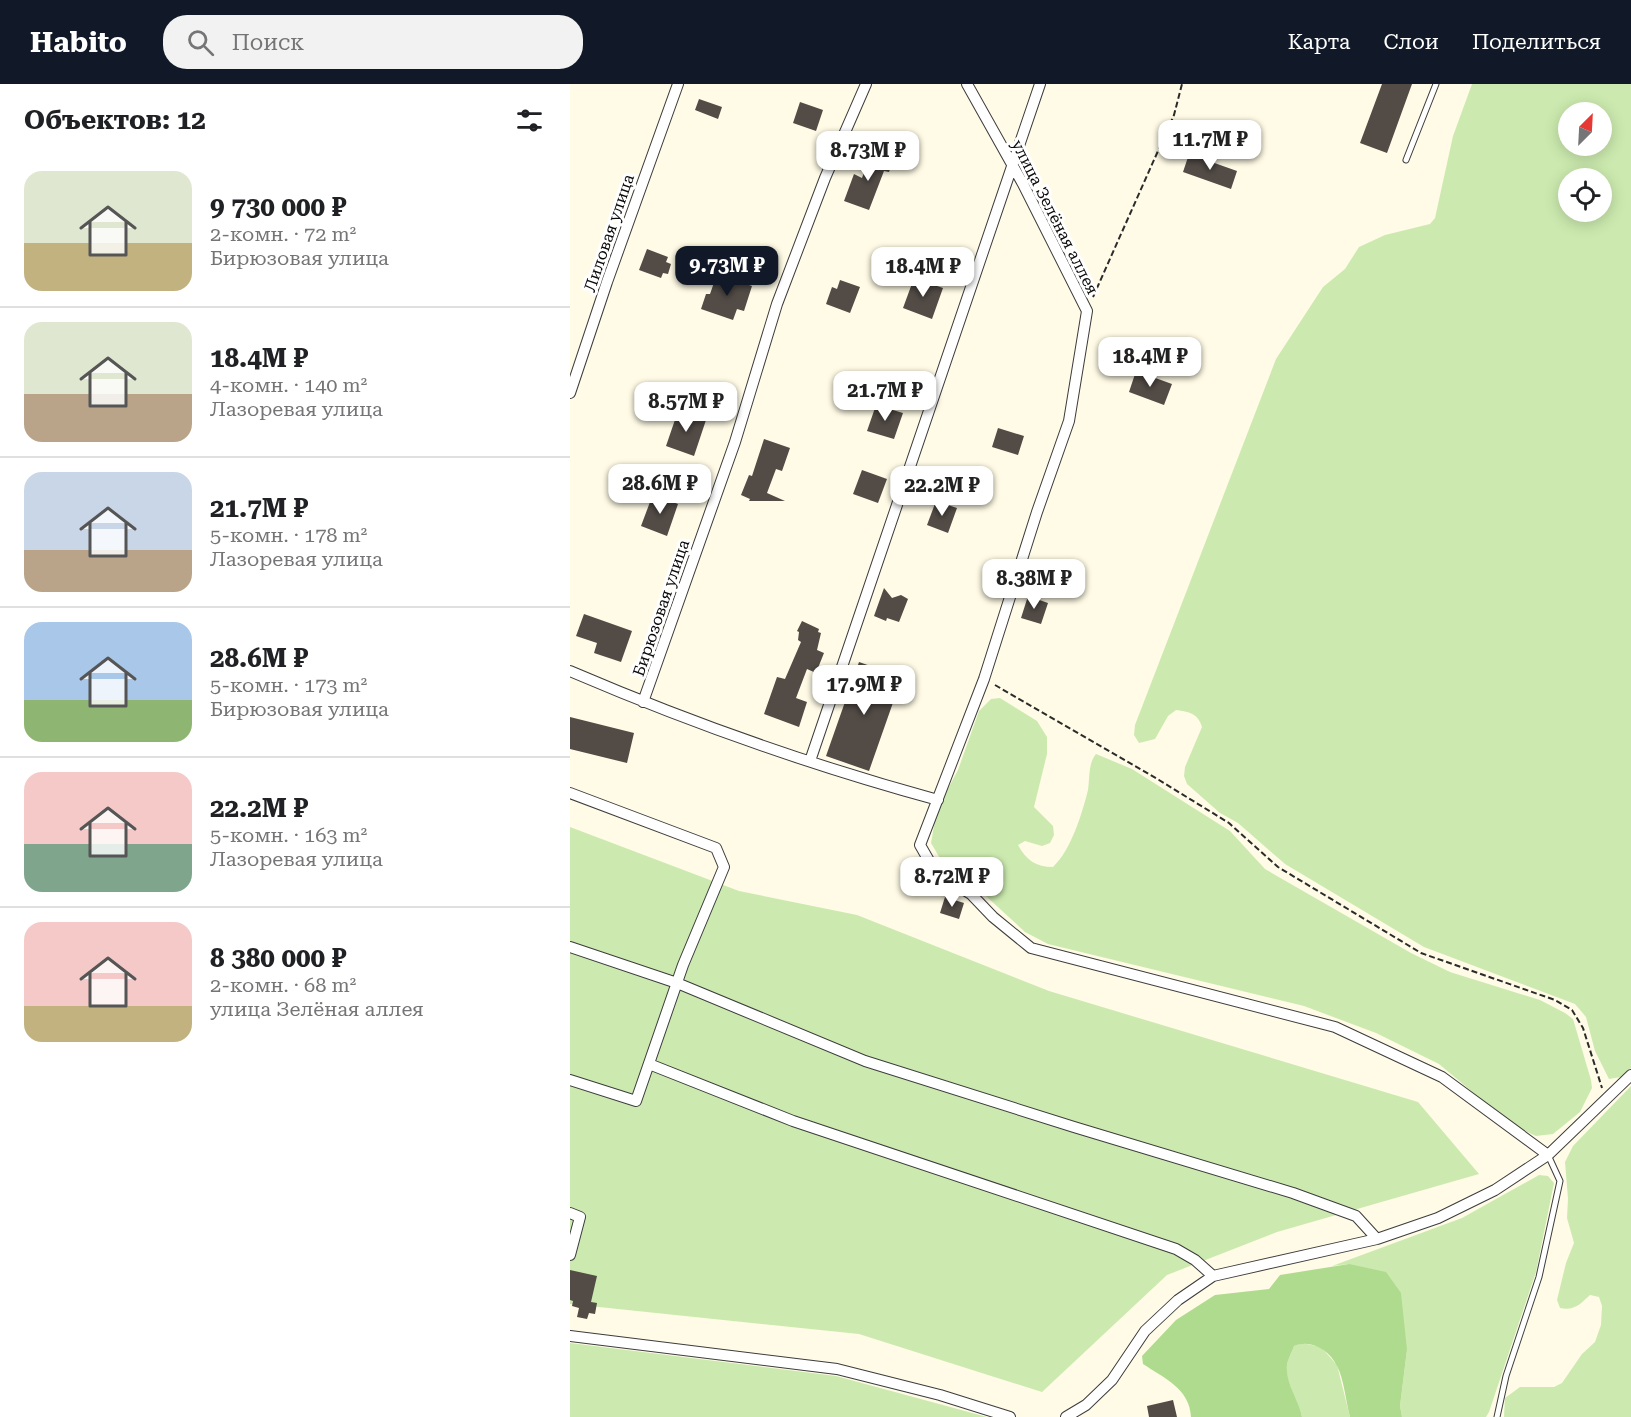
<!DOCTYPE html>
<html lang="ru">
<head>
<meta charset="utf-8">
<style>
  :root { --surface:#fff; --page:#f2f2f2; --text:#202124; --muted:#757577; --line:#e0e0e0; --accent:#111827 }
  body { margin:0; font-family:"Roboto Serif",serif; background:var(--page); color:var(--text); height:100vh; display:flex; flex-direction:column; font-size:22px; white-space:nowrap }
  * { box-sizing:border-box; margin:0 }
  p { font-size:20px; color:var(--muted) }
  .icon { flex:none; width:33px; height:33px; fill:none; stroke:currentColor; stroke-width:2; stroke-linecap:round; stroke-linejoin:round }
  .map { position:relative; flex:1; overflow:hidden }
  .details { display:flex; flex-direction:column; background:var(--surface); width:570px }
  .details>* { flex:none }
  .needle { width:39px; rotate:24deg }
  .controls { position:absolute; left:988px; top:18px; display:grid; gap:12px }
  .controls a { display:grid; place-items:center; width:54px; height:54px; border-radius:50%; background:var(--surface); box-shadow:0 3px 15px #0003; font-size:30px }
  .price { position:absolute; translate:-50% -51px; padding:0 14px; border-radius:12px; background:#fff; color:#222; font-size:20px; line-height:39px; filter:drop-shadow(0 2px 3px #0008) }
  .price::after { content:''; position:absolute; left:50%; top:36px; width:18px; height:14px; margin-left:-9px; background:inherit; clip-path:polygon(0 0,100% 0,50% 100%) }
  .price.selected { background:var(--accent); color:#fff }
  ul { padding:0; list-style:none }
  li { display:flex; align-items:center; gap:18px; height:150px; padding:0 24px }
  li+li { border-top:2px solid var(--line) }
  li span { display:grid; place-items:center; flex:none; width:168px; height:120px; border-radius:18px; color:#555 }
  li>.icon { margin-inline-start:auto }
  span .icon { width:72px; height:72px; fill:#fffc; stroke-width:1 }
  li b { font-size:26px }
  h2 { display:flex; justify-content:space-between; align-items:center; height:72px; padding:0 24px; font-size:26px }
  header { display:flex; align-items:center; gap:36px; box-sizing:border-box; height:84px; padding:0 30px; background:var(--accent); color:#fff }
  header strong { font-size:28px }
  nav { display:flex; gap:33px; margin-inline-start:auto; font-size:21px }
  .search { width:420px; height:54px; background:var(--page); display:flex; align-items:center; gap:15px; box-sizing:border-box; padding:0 21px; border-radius:24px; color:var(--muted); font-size:22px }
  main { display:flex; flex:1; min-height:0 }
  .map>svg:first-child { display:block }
</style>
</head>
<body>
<header>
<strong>Habito</strong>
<div class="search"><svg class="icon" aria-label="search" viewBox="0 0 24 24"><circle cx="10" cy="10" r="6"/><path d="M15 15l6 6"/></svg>Поиск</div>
<nav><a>Карта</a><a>Слои</a><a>Поделиться</a></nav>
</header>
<main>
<section class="details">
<h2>Объектов: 12<svg class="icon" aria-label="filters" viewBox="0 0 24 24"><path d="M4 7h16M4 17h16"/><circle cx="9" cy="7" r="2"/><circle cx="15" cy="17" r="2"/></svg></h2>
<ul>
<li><span style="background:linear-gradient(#dfe7d0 60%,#c2b280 0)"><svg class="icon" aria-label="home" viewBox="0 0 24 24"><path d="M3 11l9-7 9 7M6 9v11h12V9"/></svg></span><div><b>9 730 000 ₽</b><p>2-комн. · 72 m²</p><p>Бирюзовая улица</p></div></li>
<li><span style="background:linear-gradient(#dfe7d0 60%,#b9a48a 0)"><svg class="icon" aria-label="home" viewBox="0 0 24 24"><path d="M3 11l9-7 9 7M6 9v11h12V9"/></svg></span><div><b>18.4M ₽</b><p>4-комн. · 140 m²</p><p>Лазоревая улица</p></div></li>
<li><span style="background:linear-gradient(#c9d6e8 65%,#b9a48a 0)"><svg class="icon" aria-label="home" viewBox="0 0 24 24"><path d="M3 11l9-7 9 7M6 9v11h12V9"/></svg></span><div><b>21.7M ₽</b><p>5-комн. · 178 m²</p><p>Лазоревая улица</p></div></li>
<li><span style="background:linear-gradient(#a9c7e8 65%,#8fb573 0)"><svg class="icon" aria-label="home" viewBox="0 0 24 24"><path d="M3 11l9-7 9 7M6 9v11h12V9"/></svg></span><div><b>28.6M ₽</b><p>5-комн. · 173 m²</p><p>Бирюзовая улица</p></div></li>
<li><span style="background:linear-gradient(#f6c9c9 60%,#7fa58c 0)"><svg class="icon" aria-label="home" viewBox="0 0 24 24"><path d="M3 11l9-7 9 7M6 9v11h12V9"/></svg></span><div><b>22.2M ₽</b><p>5-комн. · 163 m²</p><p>Лазоревая улица</p></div></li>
<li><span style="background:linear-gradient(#f6c9c9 70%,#c2b280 0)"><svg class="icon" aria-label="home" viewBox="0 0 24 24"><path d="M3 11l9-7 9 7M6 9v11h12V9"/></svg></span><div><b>8 380 000 ₽</b><p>2-комн. · 68 m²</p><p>улица Зелёная аллея</p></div></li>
</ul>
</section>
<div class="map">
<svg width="1061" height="1333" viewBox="0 0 1061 1333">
  <rect width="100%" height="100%" fill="#fffbe6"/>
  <path fill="#cceaaf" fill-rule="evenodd" d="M902,0H1061V984L1051,993L1039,995L1025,967L1016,933L1005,920L854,863L715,780L668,739L650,729L617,700L614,692L615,683L632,643C628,629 619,628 606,626L598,632L585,655L569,659L564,651L565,641L706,275L753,203L775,185L789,163L815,151L860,140L865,134L883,52ZM1032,28V62H999V28ZM1032,94V128H999V94Z
    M430,614L467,637L477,653V670L464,723L483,742L484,751L480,759L472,762L455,757L448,761C456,776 466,783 483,783C501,766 512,730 518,706C520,693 518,680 526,670L562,685L660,747L695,785L841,869L880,888L970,916L995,929L1003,935L1021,996L1022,1004L1010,1028L983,1050L966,1052L942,1041L869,980L806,949L734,922L478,860L455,848L404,801L374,781L361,759L367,725L388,686L409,627L421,615Z
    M0,743L169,807L287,831L479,907L848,1018L909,1090L707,1148L597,1191L472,1308L289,1250L0,1220Z
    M1061,1002V1333H934L935,1314L950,1303H984L992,1299L1012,1270L1025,1258L1031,1241L1032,1222L1029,1213L1020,1211C1010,1220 1005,1227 990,1224L987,1216L996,1179L1004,1159L997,1134L998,1115L995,1078L1003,1062Z
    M969,1091L978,1092L984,1099L966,1188L919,1328L916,1333H832L830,1322L837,1266L779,1180L762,1182L892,1134Z
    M0,1259L266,1292L417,1333H0Z
    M732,1259L751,1263L767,1281L780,1333H732C729,1315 714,1300 717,1281C718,1275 722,1268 724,1262Z"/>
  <path fill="#aedb8e" d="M779,1180L816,1188L831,1209L837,1266L830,1322L832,1333H780C776,1318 774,1295 767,1282C759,1266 741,1255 724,1262C722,1268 718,1275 717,1281C715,1300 729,1315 732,1333H621C620,1305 594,1294 573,1280L572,1272L606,1236L645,1211L699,1205L710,1191Z"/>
  <path fill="#524b46" d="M812,0H842L817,69L790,59Z
    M129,15L152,23L148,35L125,26Z
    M230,18L253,26L246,47L223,39Z
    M301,69L323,77L319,88L314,87L299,126L274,117L284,90L292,94Z
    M619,70L667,87L661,105L613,88Z
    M77,165L98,173L96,178L101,180L98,190L93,189L91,194L69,186Z
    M147,190L182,202L174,227L167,225L163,236L131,225L136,210H140Z
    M344,194L373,204L362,235L333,224Z
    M270,196L290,203L280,229L256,220L262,203L267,205Z
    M566,287L602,300L594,321L559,308Z
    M306,321L333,329L324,355L297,347Z
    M108,327L136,336L124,372L96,362Z
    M428,344L454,352L448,371L422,363Z
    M194,355L220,364L212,387L206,385L197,409L215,417H179L180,415L171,411L179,391L182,392Z
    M292,386L317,395L308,419L283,410Z
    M83,410L108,420L97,452L71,442Z
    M366,417L387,424L378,449L357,441Z
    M314,504L322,514L331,511L338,515L329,538L317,534L316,537L304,532Z
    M458,512L478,519L471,540L451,534Z
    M14,530L62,547L51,578L24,569L27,559L6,552Z
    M232,537L249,545L248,548L251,549L247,566L254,569L246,589L237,585L226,614L237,618L229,643L194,630L207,593L215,595L231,558L228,556L229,548L227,547Z
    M289,578L332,593L299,687L256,672Z
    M0,633L64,649L57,679L0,665Z
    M375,813L394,819L389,835L370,829Z
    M0,1186L27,1192L21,1218L27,1219L25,1230L19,1229L17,1235L7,1233L9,1224L2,1222L3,1217L0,1216Z
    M603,1316L607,1333H579L577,1322Z"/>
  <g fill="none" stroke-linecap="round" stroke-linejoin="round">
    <g stroke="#3c3c3c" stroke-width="7">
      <path id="service" d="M836,76L866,0
        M927,1333L936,1292L969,1193L990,1097L978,1071"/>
    </g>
    <g stroke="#3c3c3c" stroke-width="12">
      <path id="minor" d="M397,0L453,100L517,227L499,337L467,428L414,595L350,761L366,789L401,810L423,833L461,864L765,943L872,993L978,1071
        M0,309L37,198L108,0
        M0,587C119,638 243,682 368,716
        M73,618L165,358L207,220L255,94L296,0
        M240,677L470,0
        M0,709L146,764L154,783L113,881L66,1017L0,996
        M0,863L107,899L295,977L504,1043L723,1109L786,1132L807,1155
        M79,980L223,1037L606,1165L625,1176L643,1192
        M0,1129L10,1133L0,1171
        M0,1252L267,1285L370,1311L440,1333
        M496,1333L516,1321L542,1296L575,1247L608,1216L643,1192L807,1155L868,1134L925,1106L978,1071L1061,991"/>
    </g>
    <path stroke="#2b2b2b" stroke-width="2" stroke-dasharray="6 3" stroke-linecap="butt" d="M523,213L604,31L612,0
      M425,601L589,696L659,739L708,783L851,869L985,916L1002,926L1013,944L1032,1004"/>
    <use href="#service" stroke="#fff" stroke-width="5"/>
    <use href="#minor" stroke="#fff" stroke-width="10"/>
  </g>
  <g text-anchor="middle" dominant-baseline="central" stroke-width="6" stroke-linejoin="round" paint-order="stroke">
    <g font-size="16" fill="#090909" stroke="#fff">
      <text transform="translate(485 133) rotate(63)">улица Зелёная аллея</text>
      <text transform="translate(39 149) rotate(-71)">Лиловая улица</text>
      <text transform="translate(91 524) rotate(-71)">Бирюзовая улица</text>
    </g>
  </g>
</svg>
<div class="controls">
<a><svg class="needle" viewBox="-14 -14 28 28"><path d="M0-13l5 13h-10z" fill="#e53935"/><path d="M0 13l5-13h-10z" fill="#757577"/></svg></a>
<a><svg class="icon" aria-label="locate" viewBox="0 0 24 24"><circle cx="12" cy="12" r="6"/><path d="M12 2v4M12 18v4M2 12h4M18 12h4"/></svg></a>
</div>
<b class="price" style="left:640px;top:87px">11.7M ₽</b>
<b class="price" style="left:298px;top:98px">8.73M ₽</b>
<b class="price selected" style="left:157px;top:213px">9.73M ₽</b>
<b class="price" style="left:353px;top:214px">18.4M ₽</b>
<b class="price" style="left:580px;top:304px">18.4M ₽</b>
<b class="price" style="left:315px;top:338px">21.7M ₽</b>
<b class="price" style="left:116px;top:349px">8.57M ₽</b>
<b class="price" style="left:90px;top:431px">28.6M ₽</b>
<b class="price" style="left:372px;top:433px">22.2M ₽</b>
<b class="price" style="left:464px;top:526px">8.38M ₽</b>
<b class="price" style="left:294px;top:632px">17.9M ₽</b>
<b class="price" style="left:382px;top:824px">8.72M ₽</b>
</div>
</main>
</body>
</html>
